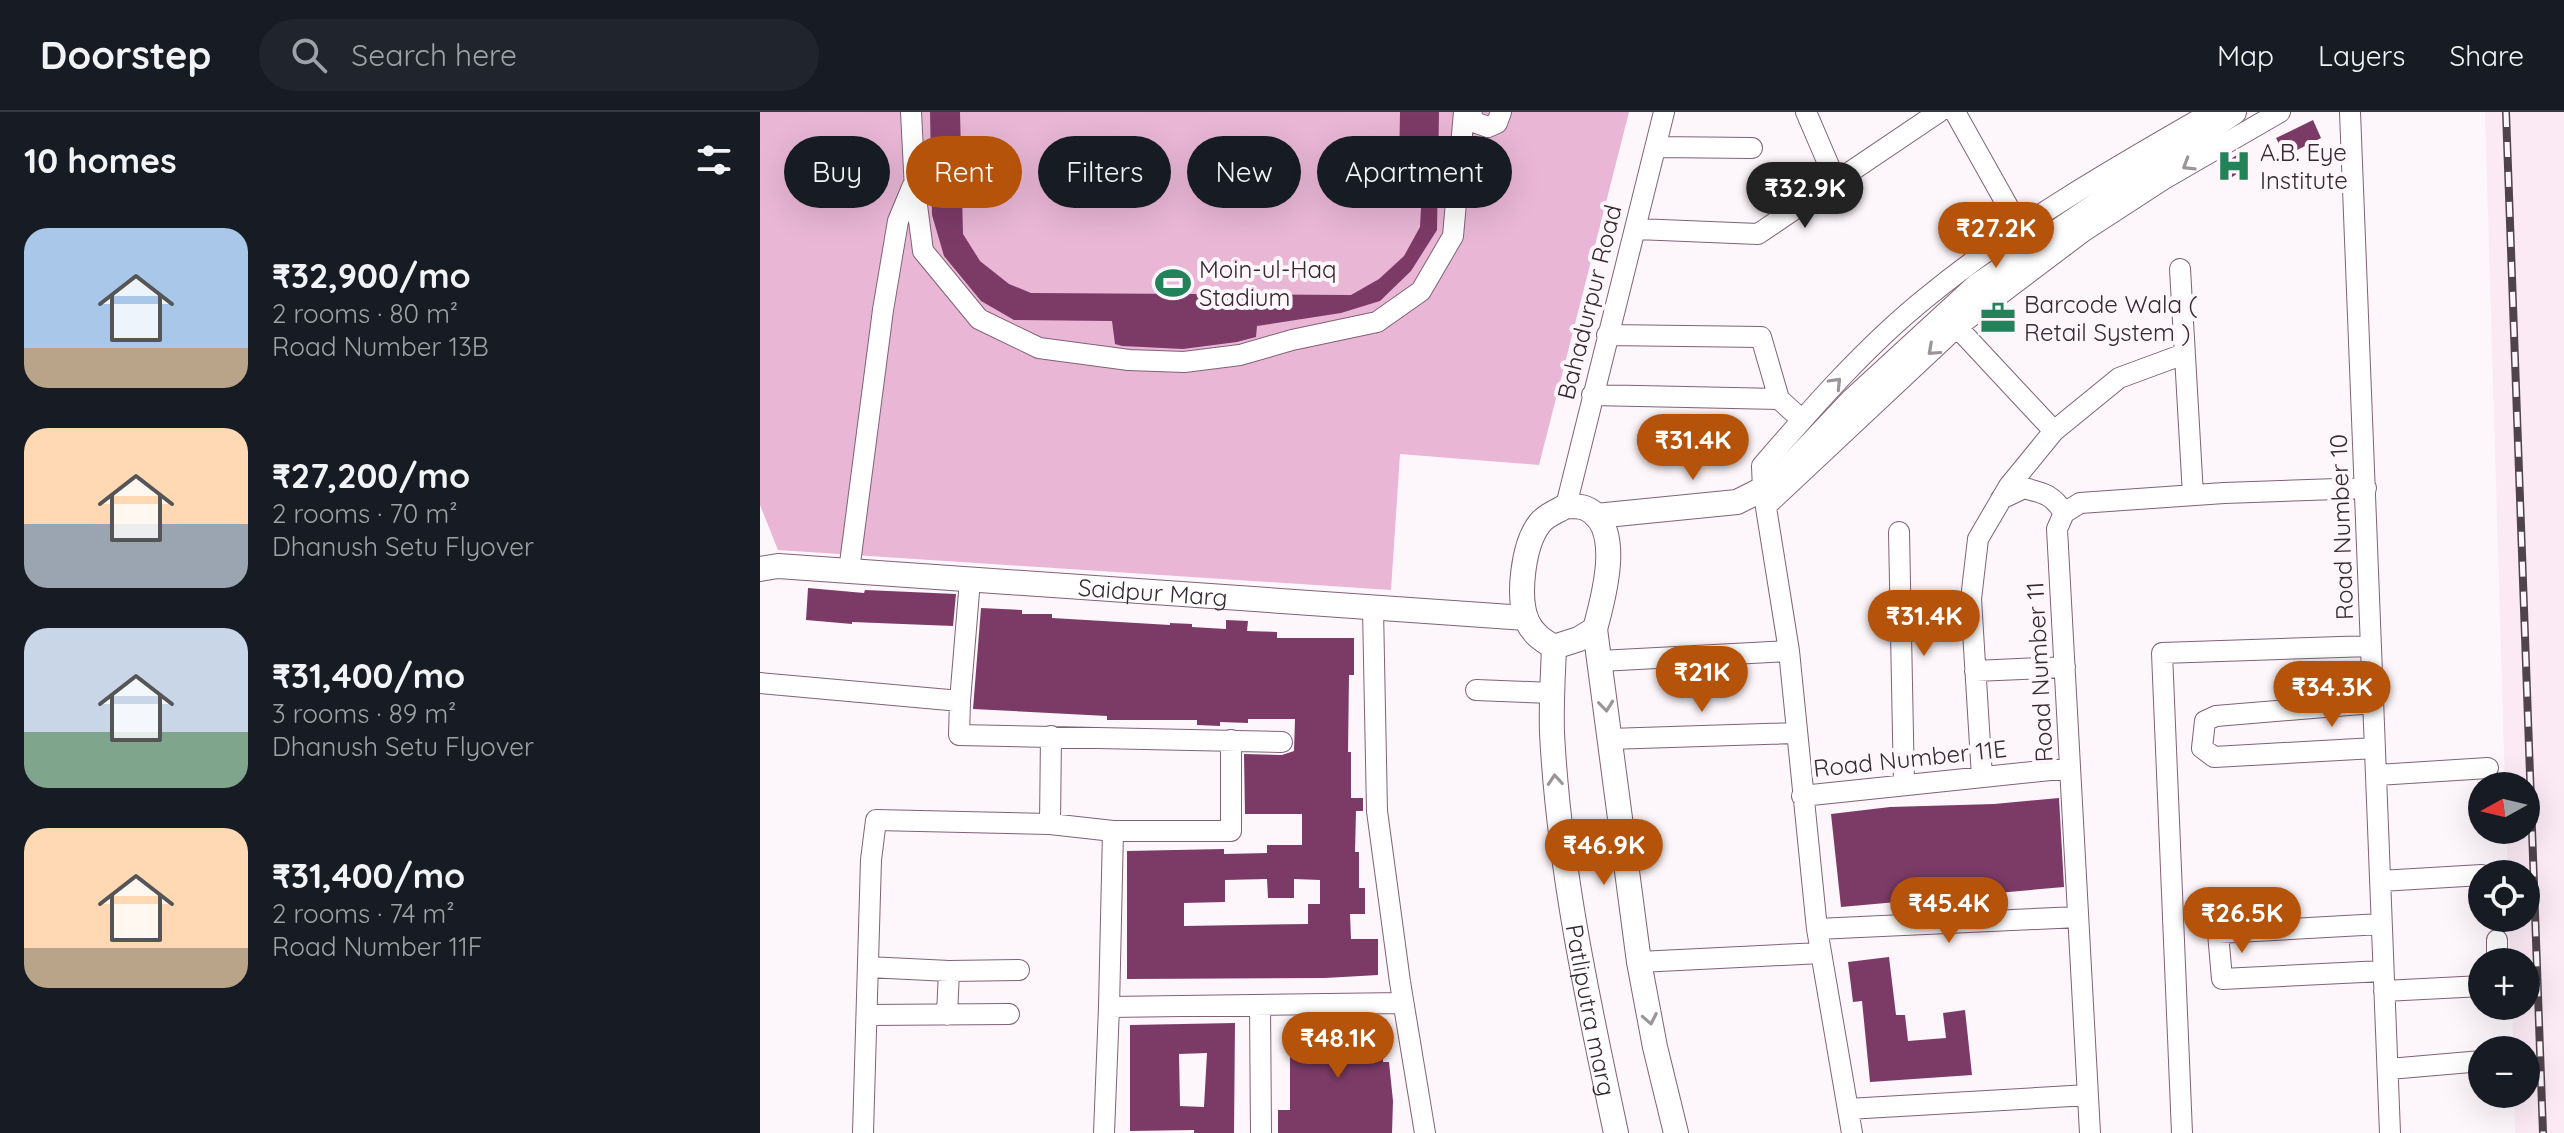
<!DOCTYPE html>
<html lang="en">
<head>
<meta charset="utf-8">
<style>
  :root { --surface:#171b24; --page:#20242c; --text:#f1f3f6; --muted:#9ea1a6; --line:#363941; --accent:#b45309 }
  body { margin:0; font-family:Quicksand,sans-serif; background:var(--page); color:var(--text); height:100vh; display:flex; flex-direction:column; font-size:30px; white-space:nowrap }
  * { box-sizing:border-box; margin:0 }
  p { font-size:26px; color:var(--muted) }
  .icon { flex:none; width:44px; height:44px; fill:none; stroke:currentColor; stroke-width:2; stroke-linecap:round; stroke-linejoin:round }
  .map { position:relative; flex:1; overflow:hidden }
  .side { display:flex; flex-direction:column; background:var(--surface); width:760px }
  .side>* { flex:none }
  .hud { position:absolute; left:24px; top:24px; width:760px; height:72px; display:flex; gap:16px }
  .needle { width:52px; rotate:262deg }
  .controls { position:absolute; left:1708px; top:660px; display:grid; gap:16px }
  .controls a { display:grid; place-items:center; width:72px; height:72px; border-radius:50%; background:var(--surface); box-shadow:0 8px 32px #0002; font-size:40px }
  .price { position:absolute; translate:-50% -68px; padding:0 18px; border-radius:28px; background:var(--accent); color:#fff; font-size:26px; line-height:52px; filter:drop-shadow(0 2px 4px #0008) }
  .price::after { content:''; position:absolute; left:50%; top:48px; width:24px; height:18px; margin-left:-12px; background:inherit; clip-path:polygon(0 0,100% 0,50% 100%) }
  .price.selected { background:#222; color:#fff }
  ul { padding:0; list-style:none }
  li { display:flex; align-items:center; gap:24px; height:200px; padding:0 24px }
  li span { display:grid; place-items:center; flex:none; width:224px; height:160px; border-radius:24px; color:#555 }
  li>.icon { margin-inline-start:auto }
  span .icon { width:96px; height:96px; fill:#fffc; stroke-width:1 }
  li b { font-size:34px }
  h2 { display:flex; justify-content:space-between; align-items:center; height:96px; padding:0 24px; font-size:34px }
  .tag { padding:0 28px; border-radius:36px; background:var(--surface); box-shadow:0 8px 32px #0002; font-size:28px; line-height:72px }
  .tag.selected { background:var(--accent); color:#fff }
  header { display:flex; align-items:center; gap:48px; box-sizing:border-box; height:112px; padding:0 40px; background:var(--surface); border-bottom:2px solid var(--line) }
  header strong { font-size:38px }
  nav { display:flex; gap:44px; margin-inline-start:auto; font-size:28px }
  .search { width:560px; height:72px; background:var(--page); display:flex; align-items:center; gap:20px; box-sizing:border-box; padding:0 28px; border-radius:44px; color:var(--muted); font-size:30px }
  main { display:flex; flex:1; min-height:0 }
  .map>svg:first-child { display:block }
</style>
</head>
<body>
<header>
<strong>Doorstep</strong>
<div class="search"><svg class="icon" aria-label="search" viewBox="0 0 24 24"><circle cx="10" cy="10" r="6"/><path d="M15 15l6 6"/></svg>Search here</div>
<nav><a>Map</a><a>Layers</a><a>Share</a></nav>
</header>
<main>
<section class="side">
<h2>10 homes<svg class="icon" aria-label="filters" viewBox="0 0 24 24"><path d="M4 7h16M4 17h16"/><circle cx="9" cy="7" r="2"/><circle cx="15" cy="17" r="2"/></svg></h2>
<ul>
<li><span style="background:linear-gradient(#a9c7e8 75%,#b9a48a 0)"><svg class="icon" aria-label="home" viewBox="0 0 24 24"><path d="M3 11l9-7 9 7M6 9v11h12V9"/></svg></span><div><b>₹32,900/mo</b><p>2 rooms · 80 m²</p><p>Road Number 13B</p></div></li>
<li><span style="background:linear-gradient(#ffd9b3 60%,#9aa5b1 0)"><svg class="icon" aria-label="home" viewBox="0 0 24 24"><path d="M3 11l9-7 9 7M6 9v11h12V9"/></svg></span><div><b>₹27,200/mo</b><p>2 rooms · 70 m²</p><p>Dhanush Setu Flyover</p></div></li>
<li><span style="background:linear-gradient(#c9d6e8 65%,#7fa58c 0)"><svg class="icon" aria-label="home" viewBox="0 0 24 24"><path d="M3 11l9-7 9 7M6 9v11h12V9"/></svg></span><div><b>₹31,400/mo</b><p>3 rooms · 89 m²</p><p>Dhanush Setu Flyover</p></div></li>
<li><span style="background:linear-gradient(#ffd9b3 75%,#b9a48a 0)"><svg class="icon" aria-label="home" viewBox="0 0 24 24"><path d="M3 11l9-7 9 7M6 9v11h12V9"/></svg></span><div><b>₹31,400/mo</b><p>2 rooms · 74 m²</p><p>Road Number 11F</p></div></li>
</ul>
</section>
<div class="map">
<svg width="1804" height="1021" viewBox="0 0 1804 1021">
  <rect width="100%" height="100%" fill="#fdf6fa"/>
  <path fill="#fbeaf4" d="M1725,0H1804V1021H1755L1754,982H1766V938H1753L1752,894H1766V850H1750L1749,806H1766V762H1748L1746,718H1766V674H1745Z"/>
  <path fill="#e9b6d6" d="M0,0H869L779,353L640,342L631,478L18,438L0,393Z"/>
  <path fill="#7c3b67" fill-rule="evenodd" d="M170,0H200L203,122L220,149L249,172L271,181L591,183L619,167L644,144L660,115L663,56L639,57L640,0H679L677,118L651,159L620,189L581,201L497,214L496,225L477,230L423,237L362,234L355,232L352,209L254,208L221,189L184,144L172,103Z
    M1553,8L1561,26L1525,44L1516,26Z
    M1480,41L1489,54L1466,69L1458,55Z
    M48,476L104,481L105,478L196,482L193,514L92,510V512L46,508Z
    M221,496L262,498V502H292V506L410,513V511L432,512V515L466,517V508L488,509L487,519L517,520V526H594V563H589L588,640H591V686H603V699H596L595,740H599V776H605V802H590L591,827H618V863L565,866L367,867V739L464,737V742L507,741V733H542V702H485L484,642L522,643L534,639L535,607H488V611L460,610V614L437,613V608H347V604L213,597ZM507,767L508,786H534V767L560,768V792H548V812L424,814V791L465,790V768Z
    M1299,686L1304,775L1081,795L1071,702L1130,695L1234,692Z
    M1129,845L1136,903H1145L1148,929L1186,926L1183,901L1205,898L1212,963L1110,970L1102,889L1093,890L1088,850Z
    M585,909L624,910L623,950H629L633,989L632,1021H518V998H530V912H585Z
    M475,911L474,1021H434V1018L370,1019V913ZM447,941L444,995L420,994L419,942Z"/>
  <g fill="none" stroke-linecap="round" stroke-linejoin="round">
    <g stroke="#806275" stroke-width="22">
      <path id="minor" d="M151,0L155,78L163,139L219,207L279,236L369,248L424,250L480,243L532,228L617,210L661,179L693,124L704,0
        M711,0L714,10L728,15L737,11L741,0
        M1046,0L1076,70
        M1195,0L1260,116
        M1590,0L1630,1021
        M896,35L992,36
        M877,117L998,122L1179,0
        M1420,157L1433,383
        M1197,215L1294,319
        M847,223L1001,225L1019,287L1042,308
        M832,283L1019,287
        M1241,387L1264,376C1284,381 1293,383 1304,401
        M806,394L904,0
        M1006,394L1197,215L1324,119L1404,67L1520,0
        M1139,420L1144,673
        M89,459L123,198L138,109L153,73
        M613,497L617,699L640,870L665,1021
        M840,549L1029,539
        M1215,559L1305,555
        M0,571L200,589L199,623L522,630
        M716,578L793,581
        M200,589L210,468
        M1613,591L1456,604L1445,609L1442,636L1454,645L1615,636
        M291,624L290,712L353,719H471V628
        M849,627L1037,621
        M1617,663L1728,656
        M1222,665L1211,487L1218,427L1249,374L1294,319L1359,266L1424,242
        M1042,684L1310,656
        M1620,769L1722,763
        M1621,812L1458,821L1462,867L1623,859
        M1057,817L1318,805
        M1737,828V850
        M879,850L1061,841
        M108,855L189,859L259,858
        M1624,879L1722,874
        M500,893L501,1021
        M349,895L353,719
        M107,903L249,902
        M187,903L189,859
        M1629,957L1722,949
        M1088,997L1328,983
        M103,1021L111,748L116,708L290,712
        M344,1021L349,895L643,891
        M1092,1021L1057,817L1029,539L1003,377L1002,354C1053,295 1106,234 1167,185C1255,113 1354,56 1452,0
        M1330,1021L1297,417L1304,401L1320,391L1464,381L1606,376
        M1422,1021L1402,541L1611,534"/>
    </g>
    <g stroke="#806275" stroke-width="26">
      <g id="major">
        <path d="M806,394C812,394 820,394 825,396C865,413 843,487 835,517L819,527L794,535C782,528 773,522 767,509C757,485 763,432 780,411C786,403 798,399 806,394Z"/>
        <path d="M836,404L977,390L1003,377L1023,362L1093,288L1217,174L1474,0"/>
        <path id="s1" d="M0,457L18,454L766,506"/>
        <path d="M835,517L879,850L895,935L916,1021"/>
        <path id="s2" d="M794,535C793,563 791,592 792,621C799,756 828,890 856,1021"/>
      </g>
    </g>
    <use href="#minor" stroke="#fff" stroke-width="20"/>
    <use href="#major" stroke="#fff" stroke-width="24"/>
    <g stroke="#50434b" stroke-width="8">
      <path id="rail" d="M1746,0L1783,1021"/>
    </g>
    <use href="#rail" stroke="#fdf6fa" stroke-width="5" stroke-dasharray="15" stroke-linecap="butt"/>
  </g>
  <defs><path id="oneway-chevron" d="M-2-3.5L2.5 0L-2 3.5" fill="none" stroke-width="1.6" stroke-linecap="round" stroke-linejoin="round" transform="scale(2)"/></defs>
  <g stroke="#9b9498">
    <use href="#oneway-chevron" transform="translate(1428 53) rotate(149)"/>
    <use href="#oneway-chevron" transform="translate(1173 238) rotate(138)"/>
    <use href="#oneway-chevron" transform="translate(1076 271) rotate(-46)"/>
    <use href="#oneway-chevron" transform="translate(846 594) rotate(84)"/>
    <use href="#oneway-chevron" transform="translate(795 668) rotate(-94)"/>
    <use href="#oneway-chevron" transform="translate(890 907) rotate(79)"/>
  </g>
  <defs>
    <g id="hospital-bare" transform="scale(2.76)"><path d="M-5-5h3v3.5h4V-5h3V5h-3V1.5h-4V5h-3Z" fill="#22825a" stroke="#fdf6fa" stroke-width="2.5" paint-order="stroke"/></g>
    <g id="stadium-bare" transform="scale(2.76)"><path d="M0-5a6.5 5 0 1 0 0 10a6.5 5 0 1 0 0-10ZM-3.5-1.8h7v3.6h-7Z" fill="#22825a" stroke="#fdf6fa" stroke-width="2.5" paint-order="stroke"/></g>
    <g id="office-bare" transform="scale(2.76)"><path d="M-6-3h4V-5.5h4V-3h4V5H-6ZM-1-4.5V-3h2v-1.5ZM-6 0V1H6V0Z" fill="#22825a" stroke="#fdf6fa" stroke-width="2.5" paint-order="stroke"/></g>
  </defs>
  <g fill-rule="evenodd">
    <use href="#hospital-bare" x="1474" y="54"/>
    <use href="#stadium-bare" x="413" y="171"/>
    <use href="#office-bare" x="1238" y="206"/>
  </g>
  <g text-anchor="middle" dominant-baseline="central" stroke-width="8" stroke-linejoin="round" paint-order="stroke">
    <g font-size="24" fill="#372932" stroke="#fdf6fa" text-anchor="start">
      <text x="1500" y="40">A.B. Eye<tspan x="1500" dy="28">Institute</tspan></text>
      <text x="439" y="157">Moin-ul-Haq<tspan x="439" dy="28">Stadium</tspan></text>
      <text x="1264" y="192">Barcode Wala (<tspan x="1264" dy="28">Retail System )</tspan></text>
    </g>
    <g font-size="24" fill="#372932" stroke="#fdf6fa">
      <text transform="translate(829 190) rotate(-76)">Bahadurpur Road</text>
      <text transform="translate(1581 415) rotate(-92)">Road Number 10</text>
      <text stroke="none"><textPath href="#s1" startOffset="394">Saidpur Marg</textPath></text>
      <text transform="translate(1279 560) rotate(-93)">Road Number 11</text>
      <text transform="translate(1150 646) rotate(-6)">Road Number 11E</text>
      <text stroke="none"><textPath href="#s2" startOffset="366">Patliputra marg</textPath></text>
    </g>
  </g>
</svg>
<div class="controls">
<a><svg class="needle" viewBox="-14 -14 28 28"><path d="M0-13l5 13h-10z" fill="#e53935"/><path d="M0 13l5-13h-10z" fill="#9ea1a6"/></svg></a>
<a><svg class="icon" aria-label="locate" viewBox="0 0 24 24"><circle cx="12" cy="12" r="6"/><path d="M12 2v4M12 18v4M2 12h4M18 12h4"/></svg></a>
<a>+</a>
<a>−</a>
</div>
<b class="price selected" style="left:1045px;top:118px">₹32.9K</b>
<b class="price" style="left:1236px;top:158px">₹27.2K</b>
<b class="price" style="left:933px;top:370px">₹31.4K</b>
<b class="price" style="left:1164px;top:546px">₹31.4K</b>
<b class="price" style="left:942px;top:602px">₹21K</b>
<b class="price" style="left:1572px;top:617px">₹34.3K</b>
<b class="price" style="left:844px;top:775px">₹46.9K</b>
<b class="price" style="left:1189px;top:833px">₹45.4K</b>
<b class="price" style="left:1482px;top:843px">₹26.5K</b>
<b class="price" style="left:578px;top:968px">₹48.1K</b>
<div class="hud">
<a class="tag">Buy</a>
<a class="tag selected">Rent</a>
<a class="tag">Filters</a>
<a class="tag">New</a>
<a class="tag">Apartment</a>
</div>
</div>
</main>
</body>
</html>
